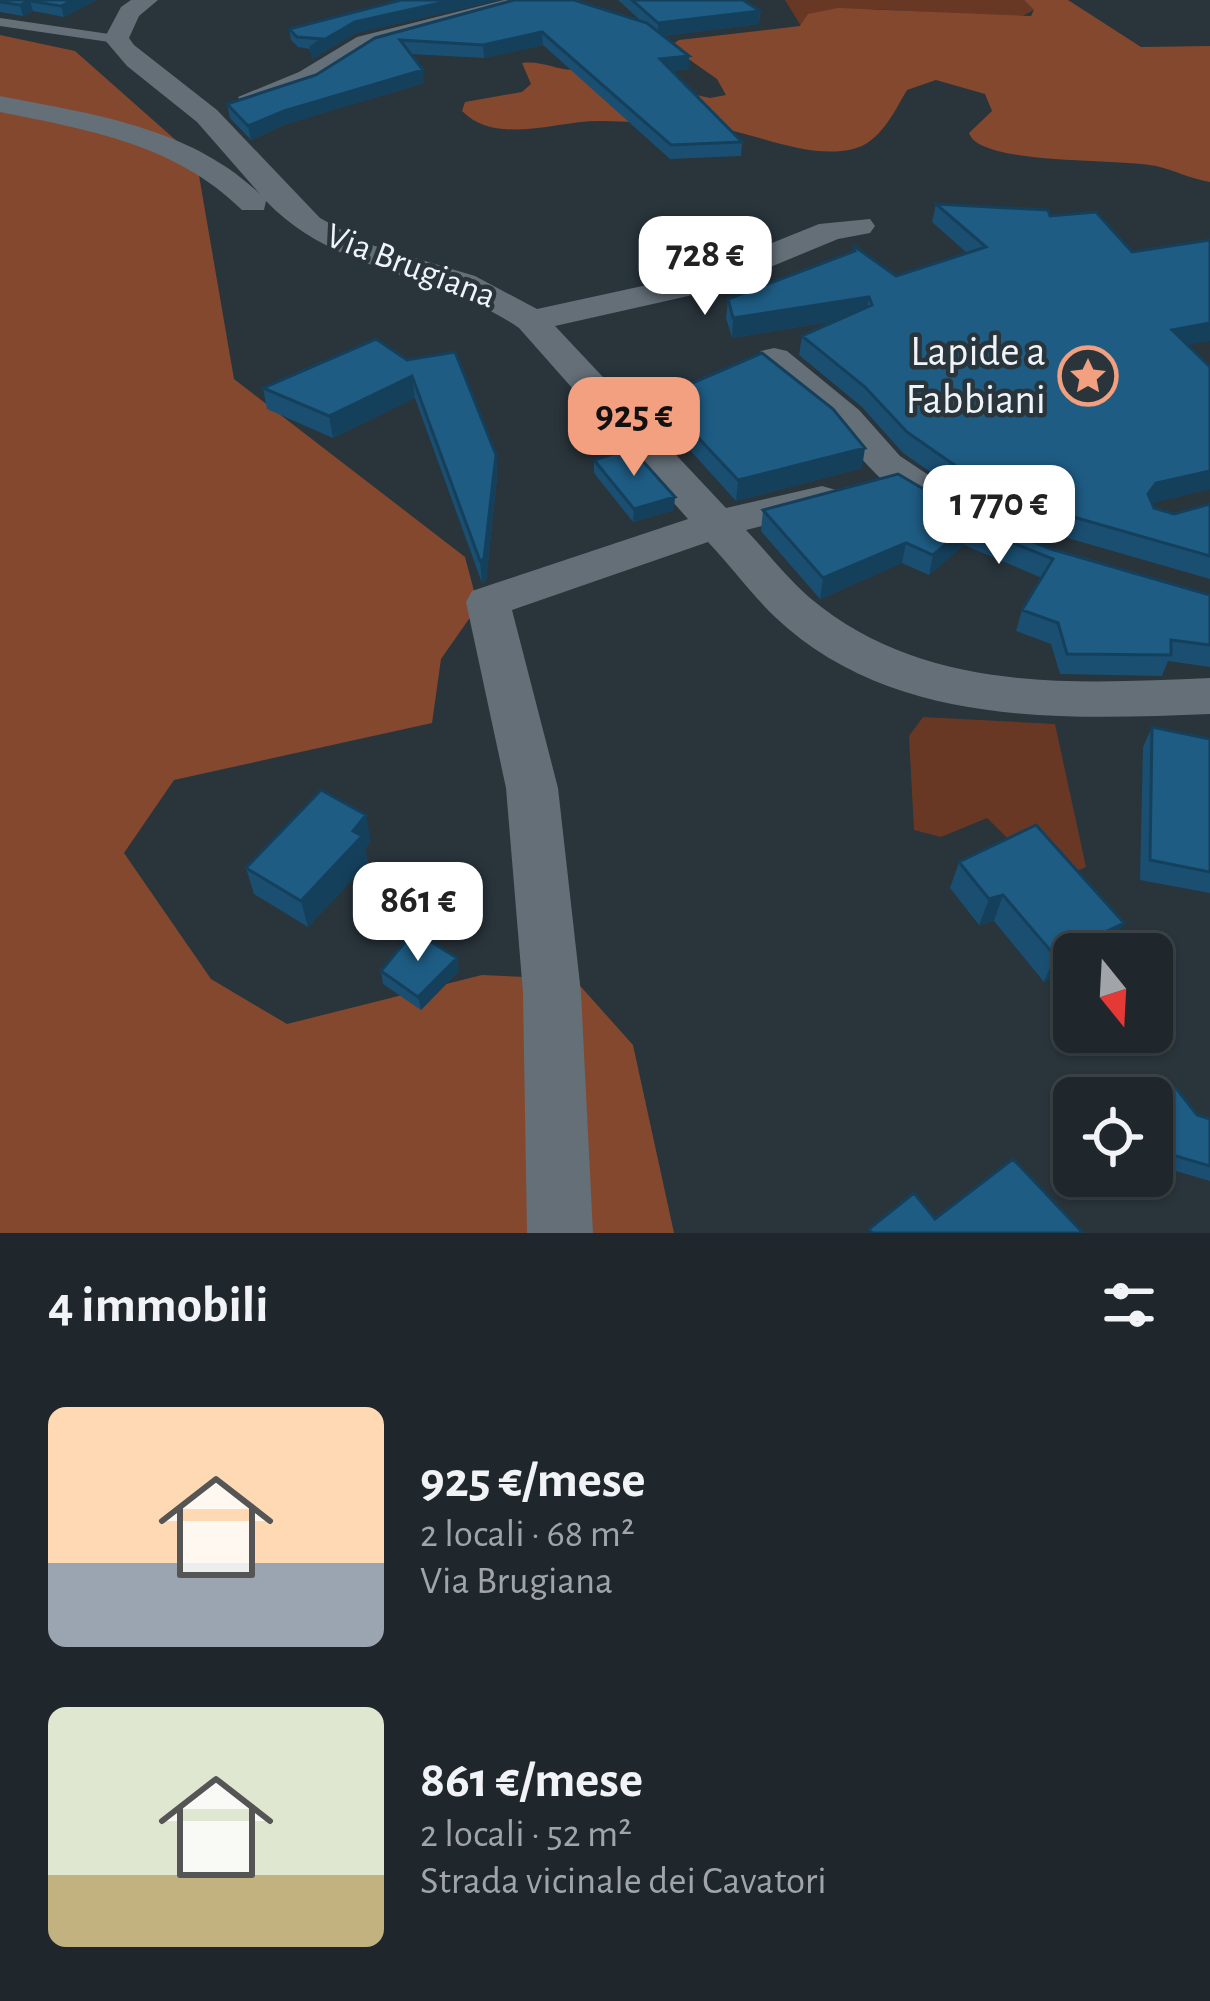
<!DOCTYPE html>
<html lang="it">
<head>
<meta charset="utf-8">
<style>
  :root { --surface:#1f272c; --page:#272f34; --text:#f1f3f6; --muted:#a1a5a9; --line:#3c4448; --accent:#f2a07f }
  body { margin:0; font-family:"Alegreya Sans",sans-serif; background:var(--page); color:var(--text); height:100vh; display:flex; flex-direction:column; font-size:45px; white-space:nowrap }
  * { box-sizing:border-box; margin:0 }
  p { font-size:39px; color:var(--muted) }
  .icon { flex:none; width:66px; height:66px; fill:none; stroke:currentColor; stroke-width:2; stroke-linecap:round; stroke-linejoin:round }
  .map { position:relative; height:1233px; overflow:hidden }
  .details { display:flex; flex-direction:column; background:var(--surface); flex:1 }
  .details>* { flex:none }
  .needle { width:78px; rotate:162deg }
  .tools { position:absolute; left:1053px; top:933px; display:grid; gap:24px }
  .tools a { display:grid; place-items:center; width:120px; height:120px; border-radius:18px; background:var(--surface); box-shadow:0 3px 9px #0004,0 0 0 3px var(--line); font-size:60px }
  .price { position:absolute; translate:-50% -102px; padding:0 27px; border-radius:24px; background:#fff; color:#222; font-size:39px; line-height:78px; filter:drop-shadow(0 3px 6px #0008) }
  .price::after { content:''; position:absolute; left:50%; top:72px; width:36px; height:27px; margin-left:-18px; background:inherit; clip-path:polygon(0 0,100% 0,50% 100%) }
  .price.current { background:var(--accent); color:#111 }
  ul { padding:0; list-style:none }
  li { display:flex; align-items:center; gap:36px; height:300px; padding:0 48px }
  li span { display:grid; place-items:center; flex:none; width:336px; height:240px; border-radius:18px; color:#555 }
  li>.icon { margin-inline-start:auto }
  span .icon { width:144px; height:144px; fill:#fffc; stroke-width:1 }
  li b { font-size:51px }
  h2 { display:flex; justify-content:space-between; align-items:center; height:144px; padding:0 48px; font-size:51px }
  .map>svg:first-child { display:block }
</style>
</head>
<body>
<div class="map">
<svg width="1210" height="1233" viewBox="0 0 1210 1233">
  <rect width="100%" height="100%" fill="#29343b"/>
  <path fill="#693824" d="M785,0H1024L1034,10L1020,17L873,9L801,26Z
    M923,717L1055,724L1086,867L1052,882L987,818L941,837L914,830L909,736Z"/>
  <path fill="#84482f" d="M1024,0H1068L1141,47L1210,46V182C1191,179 1174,170 1156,166C1123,158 979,166 969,133L992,111L985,94L936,80L907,90C894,112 880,143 853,149C811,159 764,137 725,129C686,121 643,123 604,121C559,119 497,147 462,111L465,102L522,92L531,84L522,63C545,60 559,73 580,69L710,98L726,95L717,79L670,46L679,40L800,26L808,14L838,8L1031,16L1034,10Z
    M0,35L75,51L196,158L234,379L465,557L478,606L441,659L432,723L174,780L124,853L211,979L287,1024L482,975L574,979L633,1045L674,1233H0Z"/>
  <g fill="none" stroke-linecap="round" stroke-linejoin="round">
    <path fill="#646f78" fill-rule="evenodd" d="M0,18L116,35L123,39L116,43L0,26Z"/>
    <path fill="#646f78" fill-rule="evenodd" d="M131,0H158L139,16L129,38L134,45L217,110L320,218L365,243L475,276L537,309L693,275L819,224L870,219L875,226L870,233L838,239L715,290L555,326L726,508L822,486L836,490L842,499L836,508L746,530C767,552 787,578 810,598C924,693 1070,684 1210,678V714C1062,720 891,727 775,617C751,594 731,566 708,542L512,610L558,788L581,993L593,1233H527L523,993L506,788L466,602L472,591L688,519L519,328C438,272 335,274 266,201L264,210H242C175,144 89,130 0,112V96C92,114 190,127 260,194L197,122L127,66L104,39L121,7Z
      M504,0H544C516,24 416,30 376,47C336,63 289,114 242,103L238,97L299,72L357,37Z
      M774,348L787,351L859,410L900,456L963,498L969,507L963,516C915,529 863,459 835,429C813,406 785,387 761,367L756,359L761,351Z"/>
  </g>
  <path fill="#1a4f72" d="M0,0H96L64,17L33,11L23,16L0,12Z
    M401,0H500L356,33L312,59L310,49L298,47L291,40L289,29Z
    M618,0H743L760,11L759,24L664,36L689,69L671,71L742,142L741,156L670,159L543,45L484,58L410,54L424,83L286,124L251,140L230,118L227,104L316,75L375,38L640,20Z
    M936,204L1050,216L1210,367V489L1152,503L1154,508L1174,514L1210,504V579L1064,537L955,489L903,453L862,407L799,355L802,336L836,321L732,338L726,318L728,299L853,252L854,246L896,276L967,253L932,222Z
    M376,339L496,455L497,478L486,581L482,583L415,398L333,438L267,409L263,388Z
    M660,397L862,468L736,501L660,417Z
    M594,460L674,510L633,522L594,473Z
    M763,510L971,517L1051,549L1210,595V667L1168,661L1162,676L1060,674L1051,644L1016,631L1022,610L1042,578L964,545L929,575L902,563L820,599L761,531Z
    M1152,727L1210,739V893L1140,880L1143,747Z
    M371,841L365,849L368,863L308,927L254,894L246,868Z
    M959,862L1111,949L1101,954H1074L1044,982L994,921L979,925L950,888Z
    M457,958L459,971L421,1010L383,984L381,971Z
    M1152,1098L1210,1119V1181L1152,1164Z
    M1074,1123V1141L1063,1137L1069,1125Z"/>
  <path fill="#15405c" d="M73,0H96L64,17L61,6Z
    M453,0H500L356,33L312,59L310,48L355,22Z
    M30,1L33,11L23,16L20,5Z
    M760,11L759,24L658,37V23Z
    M542,32L543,45L484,58L483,45Z
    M689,56V69L660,72V59Z
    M423,70L424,83L286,124L251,140L248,126L284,111Z
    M869,297L866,316L732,338L733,318Z
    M1210,323V341L1165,349L1172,330Z
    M412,376L415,398L333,438L329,416Z
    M865,448L862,468L736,501L738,480Z
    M496,455L497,478L486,581L482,583L480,561Z
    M1210,471V489L1149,504L1148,494L1156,483Z
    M675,497L674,510L633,522L634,509Z
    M969,525L964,545L929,575L933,555Z
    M906,543L902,563L820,599L823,578Z
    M366,815L371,841L365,849L368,863L308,927L301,901Z
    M1003,895L994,921L979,925L989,899Z
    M1124,923L1111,949L1101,954H1074V967L1044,982L1055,956Z
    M457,958L459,971L421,1010L418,997Z"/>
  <path fill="#1e5c84" stroke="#15405c" stroke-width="3" d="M0,0H73L61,6L30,1L20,5L0,2Z
    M401,0H453L355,22L310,48L322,39L297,37L289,29Z
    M514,0H574L647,23L689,56L660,59L742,142L671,145L542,32L483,45L400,40L423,70L284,111L248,126L227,104L316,75L375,38Z
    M632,0H743L760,11L658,23Z
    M936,204L1048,210L1050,216L1096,212L1132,252L1210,240V323L1172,330L1210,367V471L1156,483L1148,494L1154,508L1174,514L1210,504V556L1070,516L960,469L907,432L865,387L802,336L872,305L869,297L733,318L728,299L855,251L854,246L896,276L986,247Z
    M376,339L407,360L455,352L496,455L484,559L480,561L412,376L329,416L263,388Z
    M762,353L833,409L865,448L738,480L660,397Z
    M631,448L675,497L634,509L594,460Z
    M898,474L971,517L1051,549L1210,595V645L1171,640V655L1067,654L1058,623L1022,610L1053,559L969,525L933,555L906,543L823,578L763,510Z
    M1152,727L1210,739V872L1150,860Z
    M321,790L366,815L353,831L362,836L301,901L246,868Z
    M1036,825L1124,923L1055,956L1003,895L989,899L959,862Z
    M414,931L457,958L418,997L381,971Z
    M1176,1088L1197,1115L1210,1119V1166L1152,1149V1098H1148Z
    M1013,1159L1083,1233H872L869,1229L914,1193L935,1219Z"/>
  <defs>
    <g id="sight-ring" transform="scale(3)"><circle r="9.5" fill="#29343b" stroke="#f2a07f" stroke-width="1.5"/><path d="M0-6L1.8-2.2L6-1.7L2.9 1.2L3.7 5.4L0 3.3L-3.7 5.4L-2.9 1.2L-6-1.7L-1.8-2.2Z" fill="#f2a07f"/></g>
  </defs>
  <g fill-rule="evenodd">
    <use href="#sight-ring" x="1088" y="376"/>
  </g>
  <g text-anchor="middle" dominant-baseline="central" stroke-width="9" stroke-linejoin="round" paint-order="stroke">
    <g font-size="36" fill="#eef4f9" stroke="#29343b">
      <text transform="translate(411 266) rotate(21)">Via Brugiana</text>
    </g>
    <g font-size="42" fill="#eef4f9" stroke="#29343b" text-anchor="end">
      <text x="1046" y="352">Lapide a<tspan x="1046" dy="48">Fabbiani</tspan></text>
    </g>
  </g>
</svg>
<div class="tools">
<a><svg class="needle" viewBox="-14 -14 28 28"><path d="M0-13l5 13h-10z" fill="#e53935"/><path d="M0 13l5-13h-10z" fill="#a1a5a9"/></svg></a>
<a><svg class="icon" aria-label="locate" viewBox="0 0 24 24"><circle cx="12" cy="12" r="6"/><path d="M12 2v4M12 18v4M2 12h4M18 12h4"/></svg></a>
</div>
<b class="price" style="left:705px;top:318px">728 €</b>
<b class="price current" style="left:634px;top:479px">925 €</b>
<b class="price" style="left:999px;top:567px">1 770 €</b>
<b class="price" style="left:418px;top:964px">861 €</b>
</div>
<section class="details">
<h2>4 immobili<svg class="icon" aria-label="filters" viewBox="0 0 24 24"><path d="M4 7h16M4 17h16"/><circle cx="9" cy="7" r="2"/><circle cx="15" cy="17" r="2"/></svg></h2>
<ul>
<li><span style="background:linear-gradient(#ffd9b3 65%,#9aa5b1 0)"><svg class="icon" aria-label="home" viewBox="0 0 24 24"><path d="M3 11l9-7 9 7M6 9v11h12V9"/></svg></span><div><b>925 €/mese</b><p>2 locali · 68 m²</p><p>Via Brugiana</p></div></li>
<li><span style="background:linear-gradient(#dfe7d0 70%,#c2b280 0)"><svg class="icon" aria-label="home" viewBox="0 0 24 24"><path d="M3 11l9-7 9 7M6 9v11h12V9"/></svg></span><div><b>861 €/mese</b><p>2 locali · 52 m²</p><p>Strada vicinale dei Cavatori</p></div></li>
</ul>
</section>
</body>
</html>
